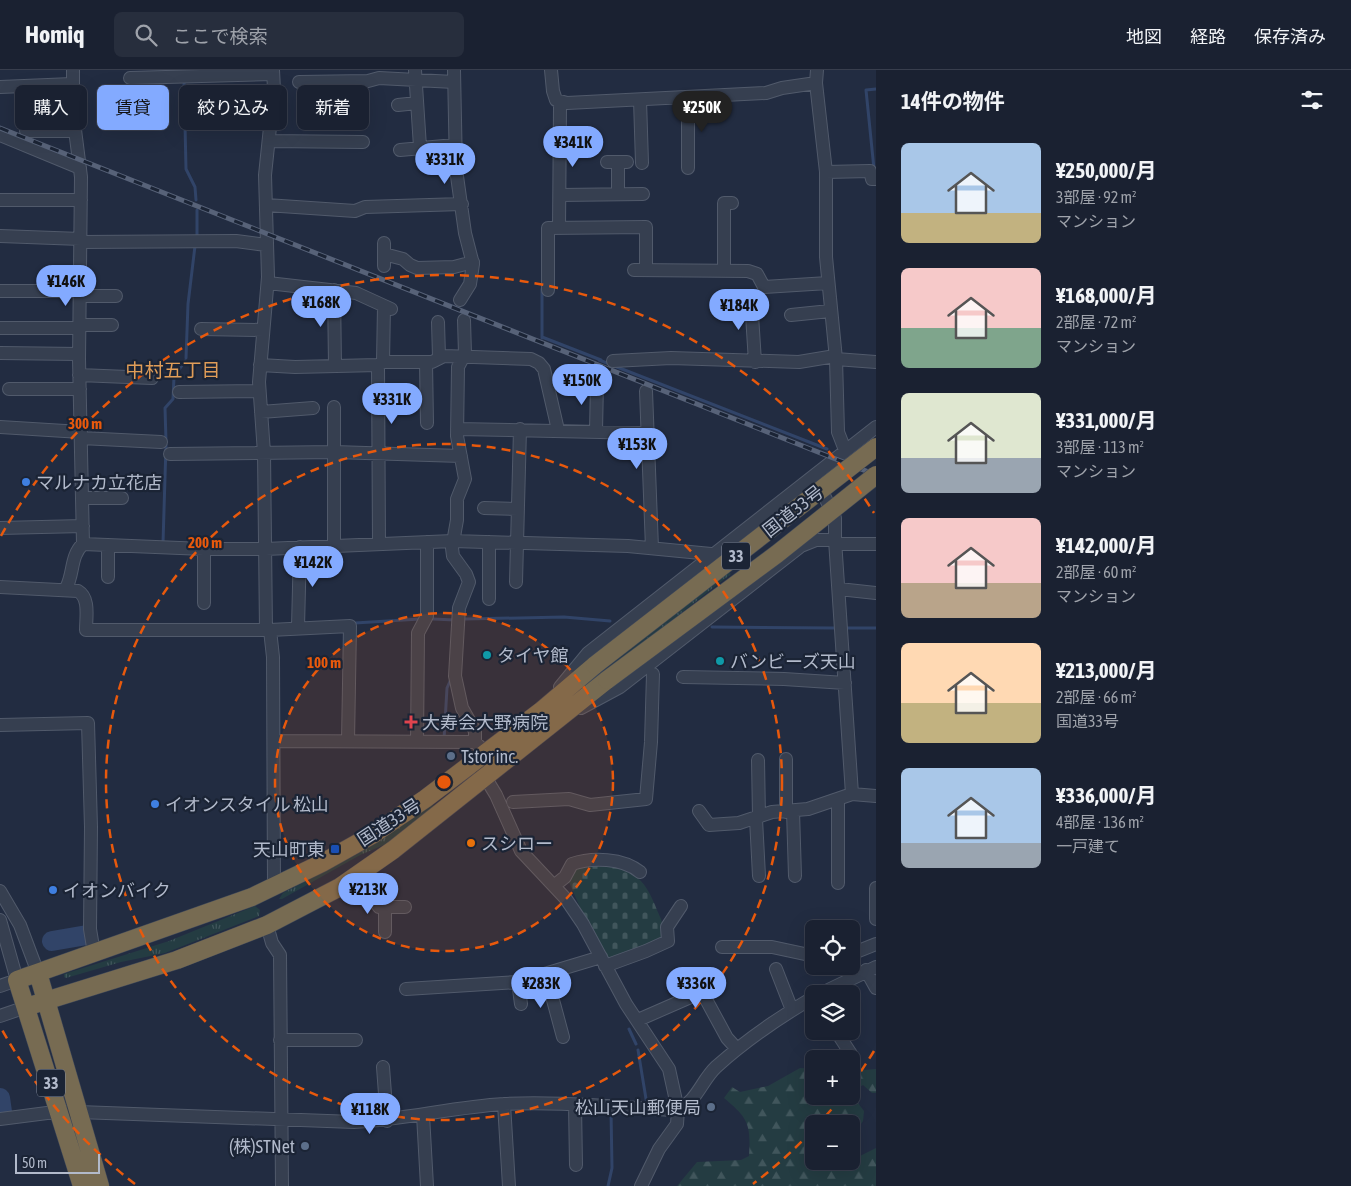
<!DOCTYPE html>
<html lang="ja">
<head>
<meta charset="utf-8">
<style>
  :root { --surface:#1a2131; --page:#272e3d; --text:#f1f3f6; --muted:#9fa3ab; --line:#383e4d; --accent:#83aaff }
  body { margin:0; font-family:"Asap Condensed","Noto Sans JP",sans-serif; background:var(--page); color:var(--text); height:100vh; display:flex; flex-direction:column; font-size:19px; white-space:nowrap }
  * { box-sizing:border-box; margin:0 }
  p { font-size:16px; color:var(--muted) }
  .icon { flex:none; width:28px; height:28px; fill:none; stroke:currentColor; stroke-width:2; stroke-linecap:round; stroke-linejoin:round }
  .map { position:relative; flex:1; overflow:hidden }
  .details { display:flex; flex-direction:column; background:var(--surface); width:475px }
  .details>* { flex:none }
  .guide { position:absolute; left:15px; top:15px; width:475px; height:45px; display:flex; gap:10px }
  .tools { position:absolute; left:805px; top:850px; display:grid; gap:10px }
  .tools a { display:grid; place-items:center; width:55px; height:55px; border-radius:8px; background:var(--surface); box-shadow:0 5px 20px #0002,0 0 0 1px var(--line); font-size:25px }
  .scale { position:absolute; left:15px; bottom:12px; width:85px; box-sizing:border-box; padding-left:5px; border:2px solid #b2bacb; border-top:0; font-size:14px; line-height:18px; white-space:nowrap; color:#b2bacb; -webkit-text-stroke:4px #1b2435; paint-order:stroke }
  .price { position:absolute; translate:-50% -42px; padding:0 11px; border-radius:18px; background:var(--accent); color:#111; font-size:16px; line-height:32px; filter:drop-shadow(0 1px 2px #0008) }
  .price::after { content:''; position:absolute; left:50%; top:30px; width:15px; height:11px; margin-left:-8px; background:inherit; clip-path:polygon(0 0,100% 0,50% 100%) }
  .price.current { background:#222; color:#fff }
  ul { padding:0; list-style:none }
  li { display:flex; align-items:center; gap:15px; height:125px; padding:0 25px }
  li span { display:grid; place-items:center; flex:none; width:140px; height:100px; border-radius:8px; color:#555 }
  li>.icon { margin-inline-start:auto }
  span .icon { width:60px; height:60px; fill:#fffc; stroke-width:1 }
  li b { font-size:21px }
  h2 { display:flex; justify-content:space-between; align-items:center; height:60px; padding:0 25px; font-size:21px }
  .tag { padding:0 18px; border-radius:8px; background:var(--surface); box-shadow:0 5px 20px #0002,0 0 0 1px var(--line); font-size:18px; line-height:45px }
  .tag.current { background:var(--accent); color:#111 }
  header { display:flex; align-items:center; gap:30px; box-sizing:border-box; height:70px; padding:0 25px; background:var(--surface); border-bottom:1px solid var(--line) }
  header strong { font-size:24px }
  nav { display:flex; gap:28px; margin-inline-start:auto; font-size:18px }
  .search { width:350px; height:45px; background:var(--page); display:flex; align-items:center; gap:12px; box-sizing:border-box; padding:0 18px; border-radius:8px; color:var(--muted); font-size:19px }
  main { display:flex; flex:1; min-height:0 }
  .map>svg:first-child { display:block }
</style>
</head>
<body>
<header>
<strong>Homiq</strong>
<div class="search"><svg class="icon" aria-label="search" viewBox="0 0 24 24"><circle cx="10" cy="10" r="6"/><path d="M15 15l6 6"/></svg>ここで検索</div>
<nav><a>地図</a><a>経路</a><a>保存済み</a></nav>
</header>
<main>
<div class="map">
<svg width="876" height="1116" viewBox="0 0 876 1116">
  <defs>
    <pattern id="grass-tufts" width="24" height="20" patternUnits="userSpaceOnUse" patternTransform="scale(1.25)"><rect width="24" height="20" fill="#243c42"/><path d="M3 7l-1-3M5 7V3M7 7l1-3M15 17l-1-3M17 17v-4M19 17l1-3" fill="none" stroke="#41565c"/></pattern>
    <pattern id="forest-firs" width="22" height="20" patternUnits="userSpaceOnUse" patternTransform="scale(1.25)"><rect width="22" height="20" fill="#243c42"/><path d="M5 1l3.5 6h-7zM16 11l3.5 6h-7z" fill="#41565c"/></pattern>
    <pattern id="cemetery-stones" width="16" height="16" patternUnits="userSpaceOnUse" patternTransform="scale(1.25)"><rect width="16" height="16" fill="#243c42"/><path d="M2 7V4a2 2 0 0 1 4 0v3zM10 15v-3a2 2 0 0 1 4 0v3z" fill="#41565c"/></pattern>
  </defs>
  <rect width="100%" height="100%" fill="#222c41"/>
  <path fill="url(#grass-tufts)" d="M729,502L731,504L508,678L507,676Z
    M432,734L434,736L386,774L360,785L282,829H279L283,823L359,783Z
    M255,836L260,840L259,846L165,883L121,892L66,908L64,907V904L169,871Z"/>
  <path fill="url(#forest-firs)" d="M800,998L814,999V1026H851V1001L876,999V1023H872L863,1015L856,1019L854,1028L864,1041L863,1051L851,1069V1054H814V1091H851V1086H860L876,1078V1116H677L697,1092L741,1090L749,1086C751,1054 748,1048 724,1028L732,1017L740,1022L768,1016Z"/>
  <path fill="url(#cemetery-stones)" d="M584,796C621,795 640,798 655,835C661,851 663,848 664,868L613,890L606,888L585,849L569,812L575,800Z"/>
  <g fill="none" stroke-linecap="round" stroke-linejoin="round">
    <path stroke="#314468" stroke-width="3" d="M184,10L186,99L195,117L196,130
      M874,99L866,20L876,19
      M197,140V165
      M542,267L601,290
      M542,268V219
      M186,288L188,234L195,176
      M599,290L827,379
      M166,371L165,338L173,329L174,307L185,291
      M163,473L166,375
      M433,549L455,550
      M465,549L564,547L610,551
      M355,553L420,549
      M712,557L835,558
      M846,558H876
      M444,669L447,618L451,609
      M629,959L636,974
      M638,980L647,1035
      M608,1116L612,1098L611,1041"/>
    <path stroke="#314468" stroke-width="20" d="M52,871L87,865
      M0,1028L2,1042"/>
    <g stroke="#515a6b" stroke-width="14">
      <path id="minor" d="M73,0V44L81,107L79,289L83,474
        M273,0L274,19L265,105L268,207L259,312L264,383L266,560H270L273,587L274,817
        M415,0L420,77
        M454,0L456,99L465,163L473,194L470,214L460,230
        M551,0L553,21L556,30L567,33L766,23L782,18L816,13
        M817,0L816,13L826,102V187L836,289L838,362L845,380
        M130,8L273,4
        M299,12L368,11L379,8L454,12
        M0,17L72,14
        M640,30L642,93
        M398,35L417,33
        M26,61H75
        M0,65L80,98
        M269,71L363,72
        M400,80L455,75
        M607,92H627
        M688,98V27
        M826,102L870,101L872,109H876
        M618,124V92
        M560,125L643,124
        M0,130H81
        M266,135L355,141L365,137L462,134
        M559,158L560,37L562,33
        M0,166L81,169
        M81,172L236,171L266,175
        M384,184L403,189L410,195L417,198L454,197L473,192
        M384,196V173
        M634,200L748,201L757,204L764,217L828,213
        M724,201V133H732
        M268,213L356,223L391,239
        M334,220L335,296
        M548,220V158L646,157V200
        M0,221H80
        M80,226H116
        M751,229L755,292
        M791,245L830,241
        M464,250L465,284L458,297L457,366L465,409L457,429V450L452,478L453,486L466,504L469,512L459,538L455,606L462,638L475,661V672L486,683
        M438,252L439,287
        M80,255H112
        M0,258H80
        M201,259L263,260
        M0,283L79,284
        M836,289L876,292
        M613,291L671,288L799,292L835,286
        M383,292H432L444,286L531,289L539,293L544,299L558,360
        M426,292L427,353
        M260,295L295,297L378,295
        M79,305L152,308
        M9,319H80
        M646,321L652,478
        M179,322L259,321
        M334,337V476
        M261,342L313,338
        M0,357L81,362
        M457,359L646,363
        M596,361L597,313
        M81,368L161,372
        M170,384L334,382L461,386
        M82,428H122
        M484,438L518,439
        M0,458L83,456
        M835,470L852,724L876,726
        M489,472V529
        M379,474L378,295L383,292L384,236
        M835,474H876
        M204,479V533
        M108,507V475
        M516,512L520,359
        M0,517L78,521C90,528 86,547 86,560H266
        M66,518C74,504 70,486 83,474L204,479H265L453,471L628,476L711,484
        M839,519L876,523
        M298,557L300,477
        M270,560L350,556L348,671
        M683,607L784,609L845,613
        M560,617L588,583L876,357
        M581,638L620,617L801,476L816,470H835V448L818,413
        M0,655L88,653L91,757L90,859L94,883
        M274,671L475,672
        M417,672L418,563L427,546V472
        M786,689V742
        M758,690L759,747
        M476,692L496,725L521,781L566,829L583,854L626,934L669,999L678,1040L677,1054L659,1079L641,1116
        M838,730V813
        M513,732L569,729L590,735L646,729L651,672L653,604
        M699,741L709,755L739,753L772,742L808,739L852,724
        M793,741L795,806
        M756,749L759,806
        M357,805L379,837H405
        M555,815L565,807L572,794C592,787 623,788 640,802
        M876,818V849
        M0,821L20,855L38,903
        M385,837V862
        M0,850L17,910L0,916
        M267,855L272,873L280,885L282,1116
        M722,877H772L814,886
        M851,884L876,874
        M605,896L646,881L668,871L667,857L681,836
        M776,899L792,940
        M866,900L876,918
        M546,904L563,967
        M518,912L521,934
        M406,919L518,912L601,887
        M820,924L876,897
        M0,946L26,937
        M638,950L702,922L727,968L737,979
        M836,961L851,984
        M280,970H356
        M383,997L387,1051
        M504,1034L509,1116
        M575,1035L576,1095
        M423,1045L427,1116
        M0,1049L47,1043L79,1042L354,1052C404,1050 453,1037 504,1034C562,1031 620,1038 678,1040C697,1031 702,1010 716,997C747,969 778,948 814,927"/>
    </g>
    <g stroke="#3e4758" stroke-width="19">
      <path id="highway" d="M38,903L100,1116
        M26,937L177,890L267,855L340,817L393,780L607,610
        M82,1116L17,910L252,827L322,793L372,765L425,729L541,641L595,595"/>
    </g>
    <use href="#minor" stroke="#363f50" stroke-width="12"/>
    <use href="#highway" stroke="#776b52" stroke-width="18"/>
    <g stroke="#576278" stroke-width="5">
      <path id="rail" d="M0,58L876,405"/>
    </g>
    <use href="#rail" stroke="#1b2435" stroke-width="3" stroke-dasharray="9" stroke-linecap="butt"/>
    <g stroke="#3e4758" stroke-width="19" stroke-linecap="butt">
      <path id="highway-bridge" d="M595,595L876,377
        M607,610L777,484L876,405"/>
    </g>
    <use href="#highway-bridge" stroke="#776b52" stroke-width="18"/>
  </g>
  <circle cx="444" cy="712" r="169" fill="#e8590c" fill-opacity=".12"/>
  <g fill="none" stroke="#e8590c" stroke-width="2.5" stroke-dasharray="9 6">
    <circle cx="444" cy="712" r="169"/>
    <circle cx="444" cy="712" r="338"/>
    <path d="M874 981A507 507 0 0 1 852 1014M841 1028A507 507 0 0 1 821 1051M812 1061A507 507 0 0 1 753 1114M135 1114A507 507 0 0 1 1 958M1 466A507 507 0 0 1 874 443"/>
  </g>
  <g fill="#3f7fe0" stroke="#1b2435" stroke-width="2">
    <circle cx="26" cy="412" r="5"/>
    <circle cx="155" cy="734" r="5"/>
    <circle cx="53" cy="820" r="5"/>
  </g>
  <g fill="#0f9aa8" stroke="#1b2435" stroke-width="2">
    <circle cx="487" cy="585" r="5"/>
    <circle cx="720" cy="591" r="5"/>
  </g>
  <path fill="#e0444e" stroke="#1b2435" stroke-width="2" d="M408.5 644.5h5v5h5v5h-5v5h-5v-5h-5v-5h5z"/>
  <g fill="#5c6f8a" stroke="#1b2435" stroke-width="2">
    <circle cx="451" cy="686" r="5"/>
    <circle cx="711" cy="1037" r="5"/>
    <circle cx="305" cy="1076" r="5"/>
  </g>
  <circle fill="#e8710a" stroke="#1b2435" stroke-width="2" cx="471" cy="773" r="5"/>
  <rect fill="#1a4fb4" stroke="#1b2435" stroke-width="2" x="330" y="774" width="10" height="10" rx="2.5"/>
  <g text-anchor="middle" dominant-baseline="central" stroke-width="4.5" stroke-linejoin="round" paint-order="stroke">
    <g fill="#1b2435" stroke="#858d9e" stroke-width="1">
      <rect x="722" y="472.5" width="28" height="27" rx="4"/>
      <rect x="37" y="999.5" width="28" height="27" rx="4"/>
    </g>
    <g font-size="16" font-weight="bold" fill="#b2bacb">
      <text x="736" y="486">33</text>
      <text x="51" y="1013">33</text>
    </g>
    <g font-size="18" fill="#b2bacb" stroke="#1b2435" text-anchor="start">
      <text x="36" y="412">マルナカ立花店</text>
      <text x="497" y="585">タイヤ館</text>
      <text x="730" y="591">バンビーズ天山</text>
      <text x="422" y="652">大寿会大野病院</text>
      <text x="461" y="686">Tstor inc.</text>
      <text x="165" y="734">イオンスタイル 松山</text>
      <text x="481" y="773">スシロー</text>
      <text x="325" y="779" text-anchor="end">天山町東</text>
      <text x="63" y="820">イオンバイク</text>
      <text x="701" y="1037" text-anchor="end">松山天山郵便局</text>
      <text x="295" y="1076" text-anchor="end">(株)STNet</text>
    </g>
    <g font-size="18" fill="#b2bacb" stroke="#1b2435">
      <text transform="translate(793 441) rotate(-38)">国道33号</text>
      <text transform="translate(389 752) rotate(-33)">国道33号</text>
    </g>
    <g font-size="19" fill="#e09d58" stroke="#1b2435">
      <text x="173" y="300">中村五丁目</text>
    </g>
  </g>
  <circle cx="444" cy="712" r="8" fill="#e8590c" stroke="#1b2435" stroke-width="2.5"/>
  <g font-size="15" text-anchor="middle" font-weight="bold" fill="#e8590c" stroke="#1b2435" stroke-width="4.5" stroke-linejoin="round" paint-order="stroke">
    <text x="85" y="359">300 m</text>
    <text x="205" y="478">200 m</text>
    <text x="324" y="598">100 m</text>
  </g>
</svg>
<div class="tools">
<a><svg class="icon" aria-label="locate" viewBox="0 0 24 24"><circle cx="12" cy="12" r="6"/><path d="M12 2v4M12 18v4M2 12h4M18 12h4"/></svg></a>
<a><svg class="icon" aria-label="layers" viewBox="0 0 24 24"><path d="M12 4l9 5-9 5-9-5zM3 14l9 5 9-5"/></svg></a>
<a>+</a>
<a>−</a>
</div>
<div class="scale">50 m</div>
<b class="price current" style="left:702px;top:63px">¥250K</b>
<b class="price" style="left:573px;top:98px">¥341K</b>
<b class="price" style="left:445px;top:115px">¥331K</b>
<b class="price" style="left:66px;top:237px">¥146K</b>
<b class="price" style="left:321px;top:258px">¥168K</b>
<b class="price" style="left:739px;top:261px">¥184K</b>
<b class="price" style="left:582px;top:336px">¥150K</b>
<b class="price" style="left:392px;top:355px">¥331K</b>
<b class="price" style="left:637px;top:400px">¥153K</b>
<b class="price" style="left:313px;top:518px">¥142K</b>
<b class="price" style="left:368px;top:845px">¥213K</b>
<b class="price" style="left:541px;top:939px">¥283K</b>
<b class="price" style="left:696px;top:939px">¥336K</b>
<b class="price" style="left:370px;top:1065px">¥118K</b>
<div class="guide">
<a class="tag">購入</a>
<a class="tag current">賃貸</a>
<a class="tag">絞り込み</a>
<a class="tag">新着</a>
</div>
</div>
<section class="details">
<h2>14件の物件<svg class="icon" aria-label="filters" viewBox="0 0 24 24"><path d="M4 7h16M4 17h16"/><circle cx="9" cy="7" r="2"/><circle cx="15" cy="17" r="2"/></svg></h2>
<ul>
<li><span style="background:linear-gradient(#a9c7e8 70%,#c2b280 0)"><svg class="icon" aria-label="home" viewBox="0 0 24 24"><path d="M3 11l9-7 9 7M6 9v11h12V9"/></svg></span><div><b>¥250,000/月</b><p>3部屋 · 92 m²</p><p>マンション</p></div></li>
<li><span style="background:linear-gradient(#f6c9c9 60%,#7fa58c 0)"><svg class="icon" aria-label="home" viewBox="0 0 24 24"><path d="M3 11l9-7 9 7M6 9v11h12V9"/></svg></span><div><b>¥168,000/月</b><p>2部屋 · 72 m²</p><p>マンション</p></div></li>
<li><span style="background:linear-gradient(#dfe7d0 65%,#9aa5b1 0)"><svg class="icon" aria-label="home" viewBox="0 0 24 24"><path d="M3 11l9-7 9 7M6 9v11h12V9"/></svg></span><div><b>¥331,000/月</b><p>3部屋 · 113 m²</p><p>マンション</p></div></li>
<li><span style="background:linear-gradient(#f6c9c9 65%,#b9a48a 0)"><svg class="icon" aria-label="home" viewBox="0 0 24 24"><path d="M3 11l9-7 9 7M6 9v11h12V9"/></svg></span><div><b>¥142,000/月</b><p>2部屋 · 60 m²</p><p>マンション</p></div></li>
<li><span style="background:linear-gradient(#ffd9b3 60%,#c2b280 0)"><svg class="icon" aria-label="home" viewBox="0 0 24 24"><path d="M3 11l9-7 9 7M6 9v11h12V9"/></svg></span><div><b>¥213,000/月</b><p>2部屋 · 66 m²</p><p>国道33号</p></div></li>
<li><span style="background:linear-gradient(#a9c7e8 75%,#9aa5b1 0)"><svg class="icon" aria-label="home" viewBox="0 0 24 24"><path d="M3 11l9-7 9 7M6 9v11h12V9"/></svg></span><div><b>¥336,000/月</b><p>4部屋 · 136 m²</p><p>一戸建て</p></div></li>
</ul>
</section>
</main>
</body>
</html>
